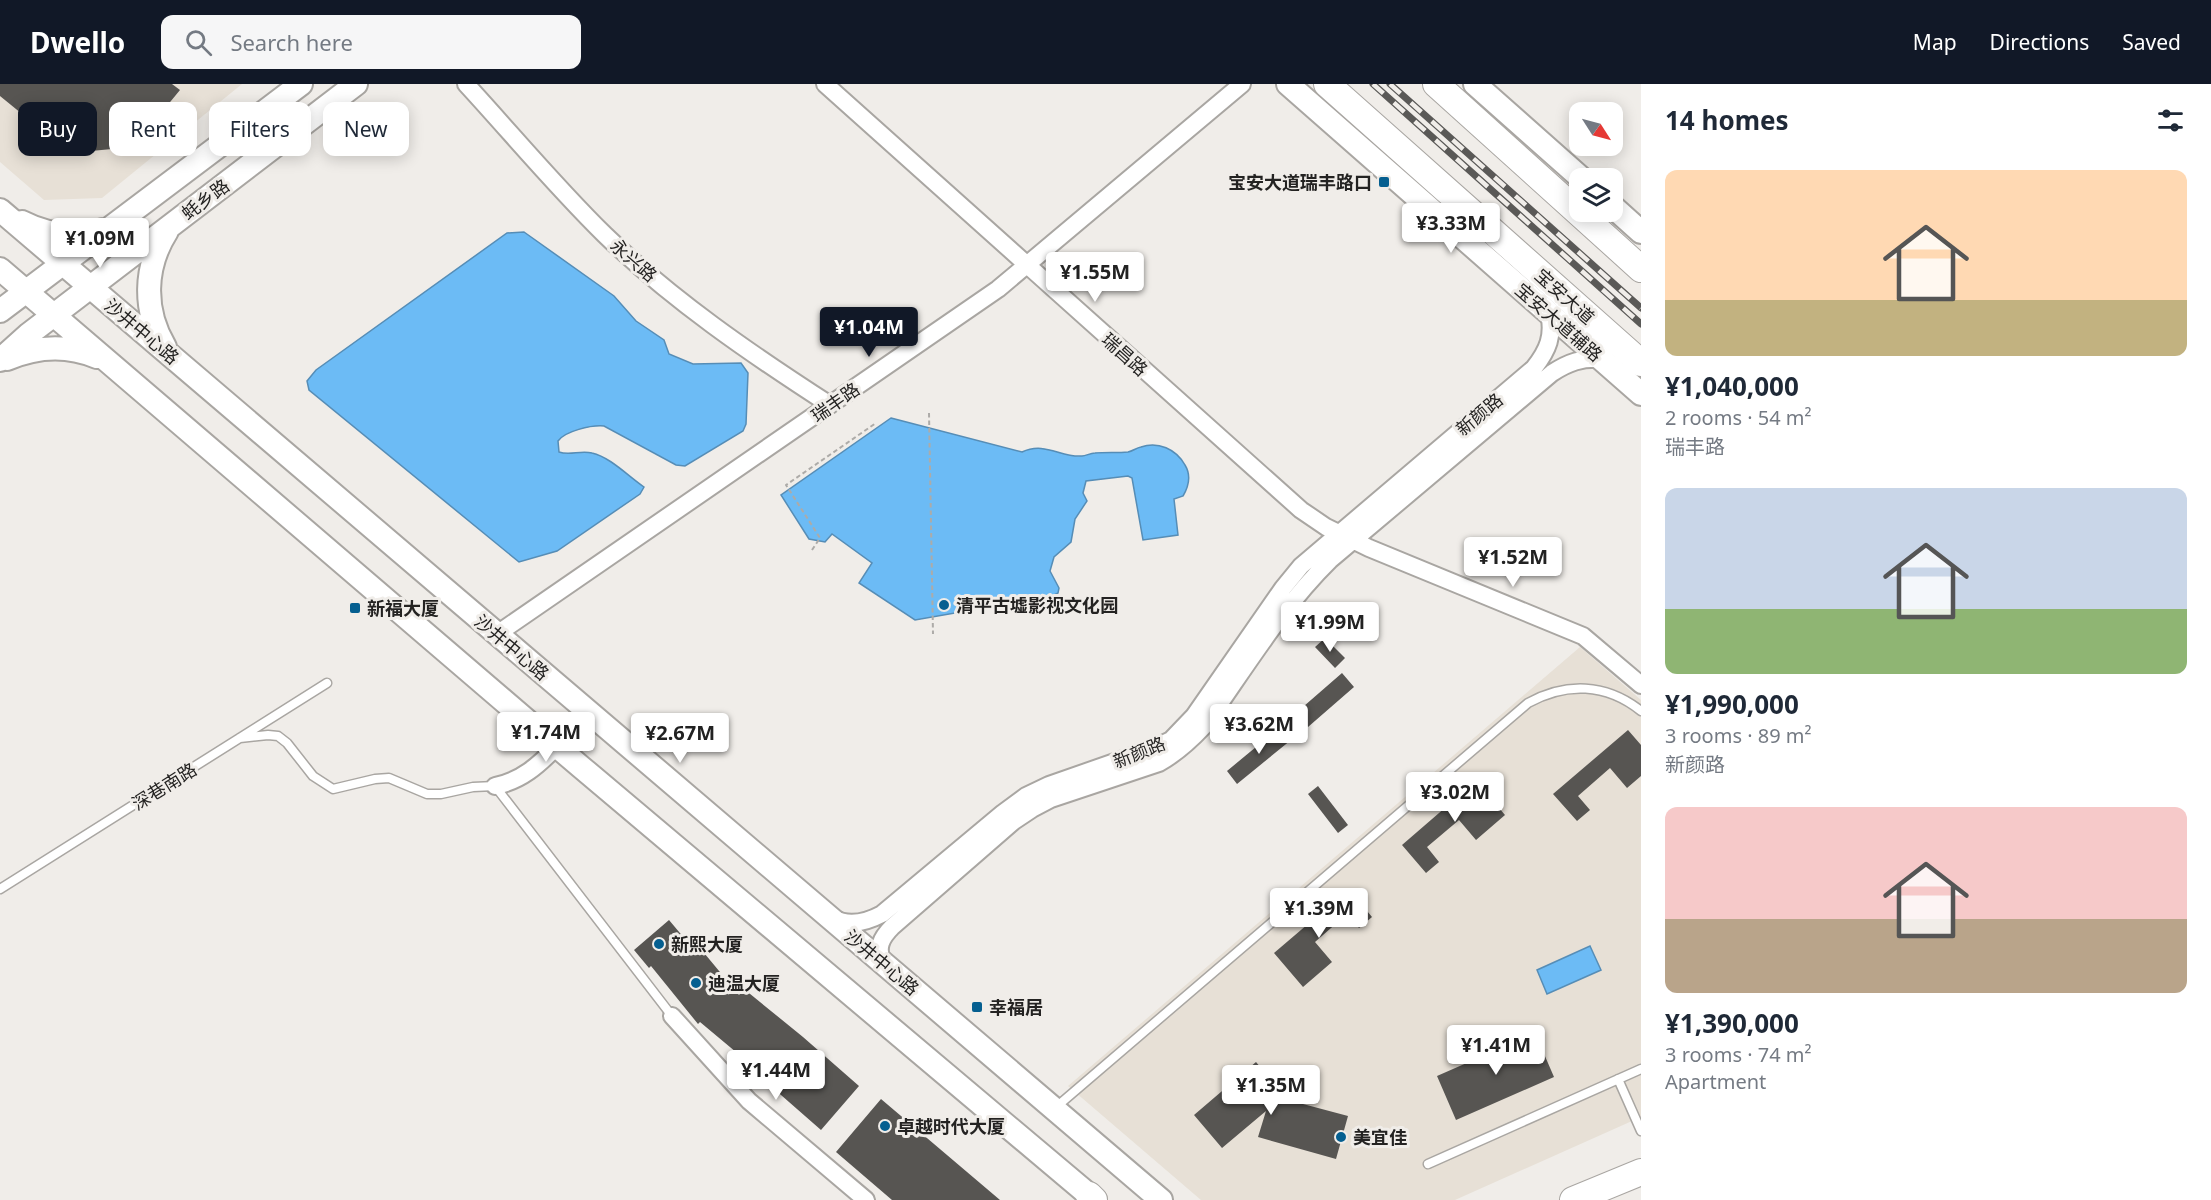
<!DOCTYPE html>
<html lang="en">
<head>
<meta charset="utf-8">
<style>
  :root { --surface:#fff; --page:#f6f6f7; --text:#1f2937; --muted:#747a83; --accent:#111827 }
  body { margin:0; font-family:"Noto Sans","Noto Sans SC",sans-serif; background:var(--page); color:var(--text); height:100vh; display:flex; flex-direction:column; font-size:22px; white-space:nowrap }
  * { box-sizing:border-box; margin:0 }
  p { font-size:20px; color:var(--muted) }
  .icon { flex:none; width:33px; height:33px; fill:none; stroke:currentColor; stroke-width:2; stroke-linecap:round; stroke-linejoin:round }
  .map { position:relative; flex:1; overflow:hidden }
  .drawer { display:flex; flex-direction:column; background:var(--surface); width:570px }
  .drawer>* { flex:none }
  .guide { position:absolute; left:18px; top:18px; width:570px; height:54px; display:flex; gap:12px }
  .needle { width:39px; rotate:126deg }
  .controls { position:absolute; left:1569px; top:18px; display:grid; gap:12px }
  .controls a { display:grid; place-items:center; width:54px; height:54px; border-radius:12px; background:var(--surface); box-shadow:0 3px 15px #0003; font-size:30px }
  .price { position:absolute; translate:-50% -51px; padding:0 14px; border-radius:6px; background:#fff; color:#222; font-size:20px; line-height:39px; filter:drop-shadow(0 2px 3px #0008) }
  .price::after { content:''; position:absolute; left:50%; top:36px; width:18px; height:14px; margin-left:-9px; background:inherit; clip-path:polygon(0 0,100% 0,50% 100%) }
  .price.current { background:var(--accent); color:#fff }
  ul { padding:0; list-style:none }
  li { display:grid; align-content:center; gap:12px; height:318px; padding:0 24px }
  li span { display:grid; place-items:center; height:186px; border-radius:12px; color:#555 }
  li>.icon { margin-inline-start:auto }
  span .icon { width:108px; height:108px; fill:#fffc; stroke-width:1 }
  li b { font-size:26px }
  h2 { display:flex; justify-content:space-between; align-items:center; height:72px; padding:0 24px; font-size:26px }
  .chip { padding:0 21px; border-radius:12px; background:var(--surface); box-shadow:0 3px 15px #0003; font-size:21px; line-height:54px }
  .chip.current { background:var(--accent); color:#fff }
  header { display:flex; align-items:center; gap:36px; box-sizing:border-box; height:84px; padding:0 30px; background:var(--accent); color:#fff }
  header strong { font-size:28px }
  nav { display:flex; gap:33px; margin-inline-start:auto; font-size:21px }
  .search { width:420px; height:54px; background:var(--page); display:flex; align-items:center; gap:15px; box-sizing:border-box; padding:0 21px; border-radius:12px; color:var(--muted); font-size:22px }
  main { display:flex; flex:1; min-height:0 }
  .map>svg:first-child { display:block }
</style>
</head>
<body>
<header>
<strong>Dwello</strong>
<div class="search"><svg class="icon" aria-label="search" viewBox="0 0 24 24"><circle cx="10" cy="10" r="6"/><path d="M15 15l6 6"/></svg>Search here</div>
<nav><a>Map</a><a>Directions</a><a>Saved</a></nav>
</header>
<main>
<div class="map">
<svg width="1641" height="1116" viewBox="0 0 1641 1116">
  <rect width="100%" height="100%" fill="#f0ede9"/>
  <path fill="#e7e0d6" d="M0,0H242L102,114L44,116L0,78Z
    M1580,563L1641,616V1033L1455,1116H1201L1068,1002Z"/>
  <path fill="#6cbbf5" stroke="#568db6" stroke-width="1.5" d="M524,148L614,212L636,237L664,256L669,270L693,280L741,279L748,289L746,340L743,347L685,382L676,381L604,342C591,341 565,347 558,357L559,368C570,372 580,366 592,369C610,373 628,392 644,403L640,410L557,467L519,478L309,306L307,297L316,286L507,149Z
    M891,334L1022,368C1045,357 1061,374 1082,372C1086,372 1090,369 1095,369C1106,368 1117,369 1128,368C1133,367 1136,364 1141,363C1158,357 1176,365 1185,381C1191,391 1189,402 1183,412L1174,415L1178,451L1143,456L1132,394L1128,392L1086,397L1083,409L1087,417L1075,435L1071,458L1054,473L1050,487L1059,504L1058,509L1052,512L915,536L859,499L872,479L832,450L825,458L809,455L781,411Z
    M1590,862L1601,886L1547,910L1537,886Z"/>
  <path fill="#575552" d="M0,0H172L180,6L133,63L70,69L0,12Z
    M1325,554L1345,574L1335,584L1315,563Z
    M1342,589L1354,603L1308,643L1296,629Z
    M1280,643L1291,656L1237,700L1227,687Z
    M1628,646L1641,661V692L1627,704L1610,684L1578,712L1590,726L1577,737L1553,710Z
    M1476,697L1505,731L1476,756L1459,736L1427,763L1439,778L1426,789L1402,761Z
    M1318,702L1348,741L1338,749L1308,710Z
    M1349,805L1372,833L1359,844L1347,830L1315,858L1332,878L1303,903L1274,869Z
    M669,836L690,861L695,858L739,911L744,905L803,953L859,1002L821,1046L765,997L767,994L700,938L698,940L651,882L649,884L634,866Z
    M1535,949L1554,993L1456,1036L1437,992Z
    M1256,978L1288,1016L1348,1032L1336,1075L1258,1053L1266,1027L1222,1064L1194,1031Z
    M881,1015L1000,1116H892L836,1068Z"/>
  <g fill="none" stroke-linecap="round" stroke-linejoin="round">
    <g stroke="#a9a6a2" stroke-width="11">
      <path id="lane" d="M240,654L268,651L278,652L287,659L313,692L333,705L375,695L389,694L427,710H441L473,703L495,702L672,932
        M0,805L327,599
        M1618,995L1641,1047
        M1055,1024L1528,619C1566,598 1606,599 1641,627
        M1428,1080L1641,985"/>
    </g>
    <g stroke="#a9a6a2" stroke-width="20">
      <path id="street" d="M466,0C512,50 556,103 605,151C672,216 751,270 830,321
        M825,0L1301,426L1326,443L1369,464L1583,552L1641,601
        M497,550L998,205L1242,0
        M495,702C521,697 539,681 557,662
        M833,834C849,843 867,838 882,830L1003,729L1026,712L1049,701L1152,665L1171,656L1194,632L1283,504L1301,482L1534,284C1548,266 1554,252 1549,229
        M883,879C876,864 881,854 892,843L1014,737L1032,725L1051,715L1159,679C1177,669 1190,657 1204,642C1244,586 1281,524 1330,476L1552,289C1569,278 1581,274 1601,275
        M672,932L749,1017L866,1116"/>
    </g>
    <g stroke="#a9a6a2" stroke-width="26">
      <path id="secondary" d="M1288,0L1641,310
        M1475,0L1581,94
        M1612,122L1641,148
        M0,126L1161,1116
        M22,138C49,152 75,154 103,146
        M0,185L581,683L1095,1116
        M0,227L301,0
        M165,263C143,226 144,183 167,147
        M7,275C37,262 66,260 97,273
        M0,276L29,250L356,0"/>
    </g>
    <g stroke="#a9a6a2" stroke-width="28">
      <path id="primary" d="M1327,0L1641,279
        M1436,0L1641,185
        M1089,1111L1094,1116
        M1573,1116L1641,1088"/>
    </g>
    <path stroke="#adaba8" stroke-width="2" stroke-dasharray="4.5 3" stroke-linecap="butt" d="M929,329L933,550
      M812,466L820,454L786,401L876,339"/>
    <use href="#lane" stroke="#fff" stroke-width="8"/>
    <use href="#street" stroke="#fff" stroke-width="16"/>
    <use href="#secondary" stroke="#fff" stroke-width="22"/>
    <use href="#primary" stroke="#fff" stroke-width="26"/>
    <g stroke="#5a5957" stroke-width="7">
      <path id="rail" d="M1373,0L1641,240
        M1390,0L1641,224"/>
    </g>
    <use href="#rail" stroke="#f0ede9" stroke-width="4.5" stroke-dasharray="14" stroke-linecap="butt"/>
  </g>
  <g fill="#055f90" stroke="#f0ede9" stroke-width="2">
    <rect x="1378" y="92" width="12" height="12" rx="3"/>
    <circle cx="944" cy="521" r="6"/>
    <rect x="349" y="518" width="12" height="12" rx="3"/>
    <circle cx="659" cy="860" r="6"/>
    <circle cx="696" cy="899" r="6"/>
    <rect x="971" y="917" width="12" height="12" rx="3"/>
    <circle cx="885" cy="1042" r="6"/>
    <circle cx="1341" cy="1053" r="6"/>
  </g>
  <g text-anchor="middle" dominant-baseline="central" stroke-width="6" stroke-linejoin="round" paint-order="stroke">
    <g font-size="18" font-weight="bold" fill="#242322" stroke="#f0ede9" text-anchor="start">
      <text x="1372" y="98" text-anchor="end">宝安大道瑞丰路口</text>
      <text x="956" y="521">清平古墟影视文化园</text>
      <text x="367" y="524">新福大厦</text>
      <text x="671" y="860">新熙大厦</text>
      <text x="708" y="899">迪温大厦</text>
      <text x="989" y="923">幸福居</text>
      <text x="897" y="1042">卓越时代大厦</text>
      <text x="1353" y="1053">美宜佳</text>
    </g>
    <g font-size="18" fill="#242322" stroke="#f0ede9">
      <text transform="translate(205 115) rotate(-37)">蚝乡路</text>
      <text transform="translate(634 176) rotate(41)">永兴路</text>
      <text transform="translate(1565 212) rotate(42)">宝安大道</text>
      <text transform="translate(1559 238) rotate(41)">宝安大道辅路</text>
      <text transform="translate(142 247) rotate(40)">沙井中心路</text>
      <text transform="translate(1125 270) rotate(42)">瑞昌路</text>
      <text transform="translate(835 318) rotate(-35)">瑞丰路</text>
      <text transform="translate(1479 330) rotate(-40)">新颜路</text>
      <text transform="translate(512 563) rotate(40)">沙井中心路</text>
      <text transform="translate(1139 668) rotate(-22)">新颜路</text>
      <text transform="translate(164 702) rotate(-32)">深巷南路</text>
      <text transform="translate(882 878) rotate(40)">沙井中心路</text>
    </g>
  </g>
</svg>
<div class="controls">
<a><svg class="needle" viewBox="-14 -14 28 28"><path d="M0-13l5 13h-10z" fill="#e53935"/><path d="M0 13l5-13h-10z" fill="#747a83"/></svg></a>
<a><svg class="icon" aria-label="layers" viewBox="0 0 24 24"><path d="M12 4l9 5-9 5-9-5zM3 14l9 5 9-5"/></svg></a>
</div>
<b class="price" style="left:1451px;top:170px">¥3.33M</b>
<b class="price" style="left:100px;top:185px">¥1.09M</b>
<b class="price" style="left:1095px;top:219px">¥1.55M</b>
<b class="price current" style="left:869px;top:274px">¥1.04M</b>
<b class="price" style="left:1513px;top:504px">¥1.52M</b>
<b class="price" style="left:1330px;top:569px">¥1.99M</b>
<b class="price" style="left:1259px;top:671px">¥3.62M</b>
<b class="price" style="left:546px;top:679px">¥1.74M</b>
<b class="price" style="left:680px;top:680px">¥2.67M</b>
<b class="price" style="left:1455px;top:739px">¥3.02M</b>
<b class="price" style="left:1319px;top:855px">¥1.39M</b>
<b class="price" style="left:1496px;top:992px">¥1.41M</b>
<b class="price" style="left:776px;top:1017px">¥1.44M</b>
<b class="price" style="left:1271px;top:1032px">¥1.35M</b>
<div class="guide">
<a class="chip current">Buy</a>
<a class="chip">Rent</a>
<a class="chip">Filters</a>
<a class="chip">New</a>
</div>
</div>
<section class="drawer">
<h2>14 homes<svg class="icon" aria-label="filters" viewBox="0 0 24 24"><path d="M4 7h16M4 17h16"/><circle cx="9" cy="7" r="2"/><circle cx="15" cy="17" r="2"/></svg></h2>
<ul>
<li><span style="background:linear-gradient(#ffd9b3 70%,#c2b280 0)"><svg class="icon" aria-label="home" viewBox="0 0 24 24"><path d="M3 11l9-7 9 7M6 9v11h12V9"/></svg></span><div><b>¥1,040,000</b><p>2 rooms · 54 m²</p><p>瑞丰路</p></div></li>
<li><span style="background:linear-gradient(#c9d6e8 65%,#8fb573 0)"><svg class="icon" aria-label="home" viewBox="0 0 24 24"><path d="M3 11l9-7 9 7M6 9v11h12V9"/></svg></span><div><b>¥1,990,000</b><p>3 rooms · 89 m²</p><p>新颜路</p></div></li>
<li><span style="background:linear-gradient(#f6c9c9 60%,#b9a48a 0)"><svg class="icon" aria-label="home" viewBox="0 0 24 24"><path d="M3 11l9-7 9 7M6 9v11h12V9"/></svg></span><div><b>¥1,390,000</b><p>3 rooms · 74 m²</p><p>Apartment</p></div></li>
</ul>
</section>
</main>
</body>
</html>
